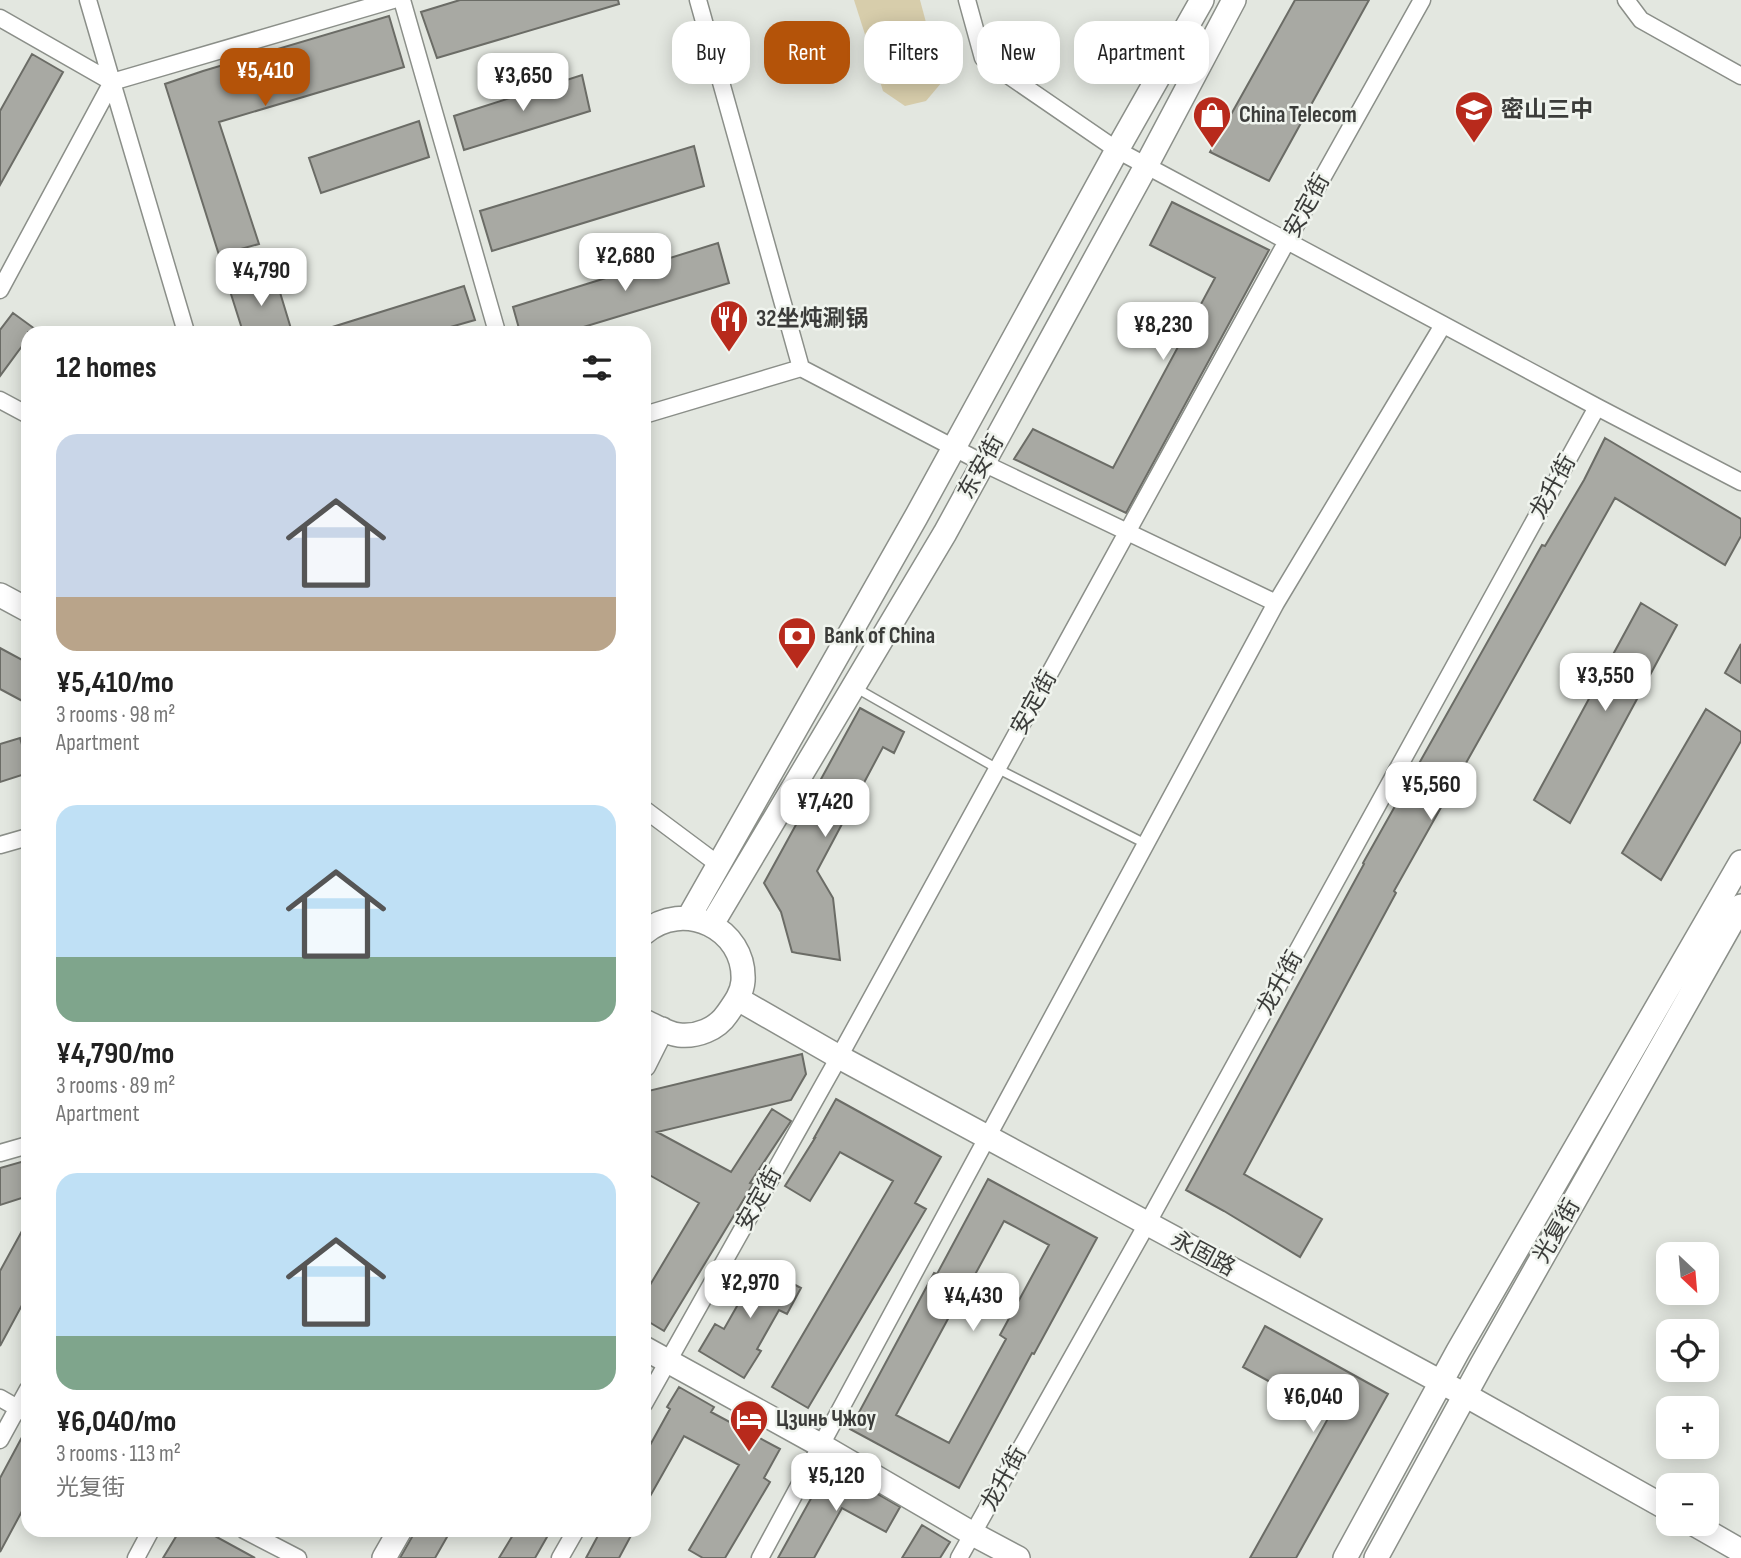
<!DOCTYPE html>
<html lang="en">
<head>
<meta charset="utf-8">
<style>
  :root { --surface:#fff; --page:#f6f6f6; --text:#222; --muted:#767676; --accent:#b45309 }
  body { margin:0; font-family:"Sofia Sans Condensed","Noto Sans SC",sans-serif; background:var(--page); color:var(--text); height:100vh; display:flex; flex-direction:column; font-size:26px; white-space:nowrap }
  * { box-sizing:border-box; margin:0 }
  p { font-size:23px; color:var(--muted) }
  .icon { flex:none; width:38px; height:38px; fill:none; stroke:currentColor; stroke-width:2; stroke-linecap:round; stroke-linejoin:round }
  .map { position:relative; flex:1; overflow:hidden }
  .details { position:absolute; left:21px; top:326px; width:630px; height:1211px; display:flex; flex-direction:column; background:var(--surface); border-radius:21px; box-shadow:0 4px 18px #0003 }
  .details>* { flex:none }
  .guide { position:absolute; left:672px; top:21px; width:665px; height:63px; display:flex; gap:14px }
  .needle { width:46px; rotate:154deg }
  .controls { position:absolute; left:1656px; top:1242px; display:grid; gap:14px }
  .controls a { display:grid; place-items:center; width:63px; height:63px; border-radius:14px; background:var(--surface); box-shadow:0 4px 18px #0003; font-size:35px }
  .price { position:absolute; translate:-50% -60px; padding:0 16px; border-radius:14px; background:#fff; color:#222; font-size:23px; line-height:46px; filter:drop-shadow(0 2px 4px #0008) }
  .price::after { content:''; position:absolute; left:50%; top:42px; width:21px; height:16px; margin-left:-10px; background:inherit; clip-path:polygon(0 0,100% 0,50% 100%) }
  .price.current { background:var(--accent); color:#fff }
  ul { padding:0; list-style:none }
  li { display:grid; align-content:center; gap:14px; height:371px; padding:0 35px }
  li span { display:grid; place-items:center; height:217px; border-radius:21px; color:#555 }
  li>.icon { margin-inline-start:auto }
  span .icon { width:126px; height:126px; fill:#fffc; stroke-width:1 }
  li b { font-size:30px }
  h2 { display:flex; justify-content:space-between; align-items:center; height:84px; padding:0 35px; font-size:30px }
  .chip { padding:0 24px; border-radius:21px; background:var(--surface); box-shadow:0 4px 18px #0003; font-size:24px; line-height:63px }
  .chip.current { background:var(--accent); color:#fff }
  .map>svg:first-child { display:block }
</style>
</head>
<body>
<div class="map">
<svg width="1741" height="1558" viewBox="0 0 1741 1558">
  <rect width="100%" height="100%" fill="#e3e7e0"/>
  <path fill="#d7cdab" d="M854,0H920L942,82L926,101L905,106L883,91Z"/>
  <path fill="#a8a9a3" stroke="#6b6c66" stroke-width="2" fill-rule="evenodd" d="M460,0H618L619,4L437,58L421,12Z
    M1295,0H1369L1269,181L1210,152Z
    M389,16L404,67L219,122L259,244L219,255L165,84L203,71Z
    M32,54L63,72L0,185V111Z
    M582,75L590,111L464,150L454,116Z
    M419,121L429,157L321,193L309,158Z
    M694,146L704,186L492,251L480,211Z
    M1172,202L1269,250L1126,513L1014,459L1033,429L1113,468L1215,278L1150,245Z
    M718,243L729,283L567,332H520L513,307Z
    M275,276L292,332H243L230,291Z
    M464,286L475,320L433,332H327L326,329Z
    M13,313L35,329L32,332H28V338L0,376V330Z
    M1605,438L1741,519V536L1725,565L1615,498L1394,891L1396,893L1244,1174L1322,1219L1300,1257L1224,1211L1186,1190L1364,864L1363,863L1542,545L1545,546L1584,480Z
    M1641,603L1677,625L1570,823L1534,800Z
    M1741,644V683L1725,673Z
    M0,648L28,663V704L0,689Z
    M860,708L904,732L894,753L883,747L817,871L833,898L840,960L797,953L792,952L781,912L764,883Z
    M1706,709L1741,732V741L1661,880L1622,853Z
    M20,738L28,765V773L0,782V744Z
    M802,1054L806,1074L791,1100L657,1132L731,1172L772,1109L791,1121L750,1183L753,1184L664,1331L644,1319V1295L699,1203L644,1172V1099L648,1091Z
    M836,1099L941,1157L915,1203L926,1209L808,1408L772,1387L893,1181L840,1152L810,1201L785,1186L815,1138H814Z
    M28,1160V1196L0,1205V1168Z
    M988,1179L1097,1238L1034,1354L1032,1353L959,1488L850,1429L934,1273L937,1274ZM1004,1221L1049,1245L1000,1335L1006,1339L949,1443L896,1415L969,1280L971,1282Z
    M28,1220V1294L0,1346V1271Z
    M752,1262L801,1288L787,1314L779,1310L757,1349L761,1351L744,1378L699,1351L715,1324L724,1329L745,1292L738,1288Z
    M1265,1326L1388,1394L1296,1558H1250L1330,1415L1243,1367Z
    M679,1387L714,1407L711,1412L780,1449L764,1478L770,1482L725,1558H703L689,1550L739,1465L684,1436L644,1507V1456L670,1409L667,1407Z
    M28,1426V1500L0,1552V1478Z
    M829,1466L900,1507L886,1532L842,1508L814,1558H778Z
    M922,1525L950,1542L940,1558H902Z
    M180,1530H204L255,1558H163Z
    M416,1530H451L435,1558H400Z
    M516,1530H551L535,1558H499Z
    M601,1530H634L619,1558H586Z"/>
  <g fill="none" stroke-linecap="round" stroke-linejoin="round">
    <g stroke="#8b8f89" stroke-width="11">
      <path id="lane" d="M856,688L998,769L1146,844"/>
    </g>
    <g stroke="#8b8f89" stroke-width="19">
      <path id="street" d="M402,0L497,332
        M698,0L801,368
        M967,0L983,58L1117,150L1597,407L1741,482
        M1626,0L1641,20L1741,76
        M0,18L112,82L186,332
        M112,82L393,0
        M0,290L112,82L88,0
        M0,400L28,415
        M644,415L801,368L983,463L1276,603
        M644,809L719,865
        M0,845L28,837
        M0,1153L28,1145
        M0,1398L28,1414
        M644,1404L839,1057L1287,241L1422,0
        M0,1440L28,1389
        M244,1530L298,1558
        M136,1558L151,1530
        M560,1558L576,1530
        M760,1558L1276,603L1443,325
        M959,1558L1147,1224L1597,407"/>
    </g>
    <g stroke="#8b8f89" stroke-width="26">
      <path id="secondary" d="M0,595L28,610
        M689,917L916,517L1117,150L1202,0
        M712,924L945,533L1146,166L1234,0
        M644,933C683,899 746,928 743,981C742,994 734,1004 727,1014C717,1029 697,1037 679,1035C668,1034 655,1026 644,1021
        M738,999L839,1057L1465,1395L1668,1509
        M644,1065L662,1029
        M644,1348L822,1446L973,1534L1018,1558
        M1694,1524L1741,1551
        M384,1558L400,1530
        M1345,1558L1458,1351L1741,862
        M1376,1558L1482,1364L1741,906"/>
    </g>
    <use href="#lane" stroke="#fff" stroke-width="8"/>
    <use href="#street" stroke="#fff" stroke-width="16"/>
    <use href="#secondary" stroke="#fff" stroke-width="23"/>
  </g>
  <defs>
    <g id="school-pin" transform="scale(2.0125)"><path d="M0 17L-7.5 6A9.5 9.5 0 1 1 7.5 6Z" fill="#b82a1c" stroke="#f0f4ee"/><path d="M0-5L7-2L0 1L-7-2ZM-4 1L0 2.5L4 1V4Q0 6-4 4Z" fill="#fff"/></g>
    <g id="shop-pin" transform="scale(2.0125)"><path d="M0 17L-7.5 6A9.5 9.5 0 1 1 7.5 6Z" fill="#b82a1c" stroke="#f0f4ee"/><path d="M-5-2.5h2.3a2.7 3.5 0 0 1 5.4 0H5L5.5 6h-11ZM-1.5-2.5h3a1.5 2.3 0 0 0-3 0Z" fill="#fff"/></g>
    <g id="restaurant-pin" transform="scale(2.0125)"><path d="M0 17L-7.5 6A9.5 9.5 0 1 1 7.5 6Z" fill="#b82a1c" stroke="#f0f4ee"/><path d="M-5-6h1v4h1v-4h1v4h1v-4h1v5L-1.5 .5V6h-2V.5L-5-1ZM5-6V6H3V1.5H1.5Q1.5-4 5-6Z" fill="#fff"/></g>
    <g id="bank-pin" transform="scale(2.0125)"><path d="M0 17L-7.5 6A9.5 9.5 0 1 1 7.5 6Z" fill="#b82a1c" stroke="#f0f4ee"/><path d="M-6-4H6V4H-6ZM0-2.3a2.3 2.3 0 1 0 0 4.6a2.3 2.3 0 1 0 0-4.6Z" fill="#fff"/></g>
    <g id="hotel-pin" transform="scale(2.0125)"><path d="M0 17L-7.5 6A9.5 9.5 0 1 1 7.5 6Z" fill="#b82a1c" stroke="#f0f4ee"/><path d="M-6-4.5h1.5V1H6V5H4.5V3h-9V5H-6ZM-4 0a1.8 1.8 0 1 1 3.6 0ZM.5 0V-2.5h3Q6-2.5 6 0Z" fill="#fff"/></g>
  </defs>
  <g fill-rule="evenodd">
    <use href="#school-pin" x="1474" y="110"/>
    <use href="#shop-pin" x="1212" y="115"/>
    <use href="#restaurant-pin" x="729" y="319"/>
    <use href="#bank-pin" x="797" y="636"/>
    <use href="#hotel-pin" x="749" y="1419"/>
  </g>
  <g text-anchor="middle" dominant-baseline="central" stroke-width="5" stroke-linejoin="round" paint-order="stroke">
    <g font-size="23" font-weight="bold" fill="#3b3c3a" stroke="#f0f4ee" text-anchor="start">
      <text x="1501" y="110">密山三中</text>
      <text x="1239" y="115">China Telecom</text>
      <text x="756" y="319">32坐炖涮锅</text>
      <text x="824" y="636">Bank of China</text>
      <text x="776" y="1419">Цзинь Чжоу</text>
    </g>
    <g font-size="23" fill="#3b3c3a" stroke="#f0f4ee">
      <text transform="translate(1307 206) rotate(-61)">安定街</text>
      <text transform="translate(981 467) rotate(-61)">东安街</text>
      <text transform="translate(1553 487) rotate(-61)">龙升街</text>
      <text transform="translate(1034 703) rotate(-61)">安定街</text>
      <text transform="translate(1280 983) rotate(-61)">龙升街</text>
      <text transform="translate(759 1199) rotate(-61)">安定街</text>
      <text transform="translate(1557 1231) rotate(-60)">光复街</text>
      <text transform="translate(1203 1254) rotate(28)">永固路</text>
      <text transform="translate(1004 1479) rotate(-61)">龙升街</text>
    </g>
  </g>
</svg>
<div class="controls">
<a><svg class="needle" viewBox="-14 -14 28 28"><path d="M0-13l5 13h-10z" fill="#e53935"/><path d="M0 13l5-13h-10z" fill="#767676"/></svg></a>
<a><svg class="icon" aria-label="locate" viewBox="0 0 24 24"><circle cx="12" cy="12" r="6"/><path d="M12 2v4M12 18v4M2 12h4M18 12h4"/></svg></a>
<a>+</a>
<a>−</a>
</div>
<b class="price current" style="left:265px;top:108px">¥5,410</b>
<b class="price" style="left:523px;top:113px">¥3,650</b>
<b class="price" style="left:625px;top:293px">¥2,680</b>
<b class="price" style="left:261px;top:308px">¥4,790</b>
<b class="price" style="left:1163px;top:362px">¥8,230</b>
<b class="price" style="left:1605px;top:713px">¥3,550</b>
<b class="price" style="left:1431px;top:822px">¥5,560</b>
<b class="price" style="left:825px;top:839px">¥7,420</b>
<b class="price" style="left:750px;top:1320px">¥2,970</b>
<b class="price" style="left:973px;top:1333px">¥4,430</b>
<b class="price" style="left:1313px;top:1434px">¥6,040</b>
<b class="price" style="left:836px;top:1513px">¥5,120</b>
<div class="guide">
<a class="chip">Buy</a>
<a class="chip current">Rent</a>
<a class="chip">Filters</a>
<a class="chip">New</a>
<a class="chip">Apartment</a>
</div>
<section class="details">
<h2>12 homes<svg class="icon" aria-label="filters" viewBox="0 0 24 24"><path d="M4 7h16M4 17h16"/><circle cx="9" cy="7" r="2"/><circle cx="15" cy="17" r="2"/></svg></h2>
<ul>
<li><span style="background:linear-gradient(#c9d6e8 75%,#b9a48a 0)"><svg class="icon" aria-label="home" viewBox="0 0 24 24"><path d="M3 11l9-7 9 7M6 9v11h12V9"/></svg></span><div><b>¥5,410/mo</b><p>3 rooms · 98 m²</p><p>Apartment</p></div></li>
<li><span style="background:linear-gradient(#bfe0f5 70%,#7fa58c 0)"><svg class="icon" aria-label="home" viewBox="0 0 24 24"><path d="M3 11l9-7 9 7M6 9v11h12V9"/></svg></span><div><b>¥4,790/mo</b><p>3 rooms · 89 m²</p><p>Apartment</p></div></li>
<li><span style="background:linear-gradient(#bfe0f5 75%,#7fa58c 0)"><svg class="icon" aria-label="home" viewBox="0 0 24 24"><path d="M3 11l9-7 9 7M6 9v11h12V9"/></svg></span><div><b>¥6,040/mo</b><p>3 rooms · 113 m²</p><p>光复街</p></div></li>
</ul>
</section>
</div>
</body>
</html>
